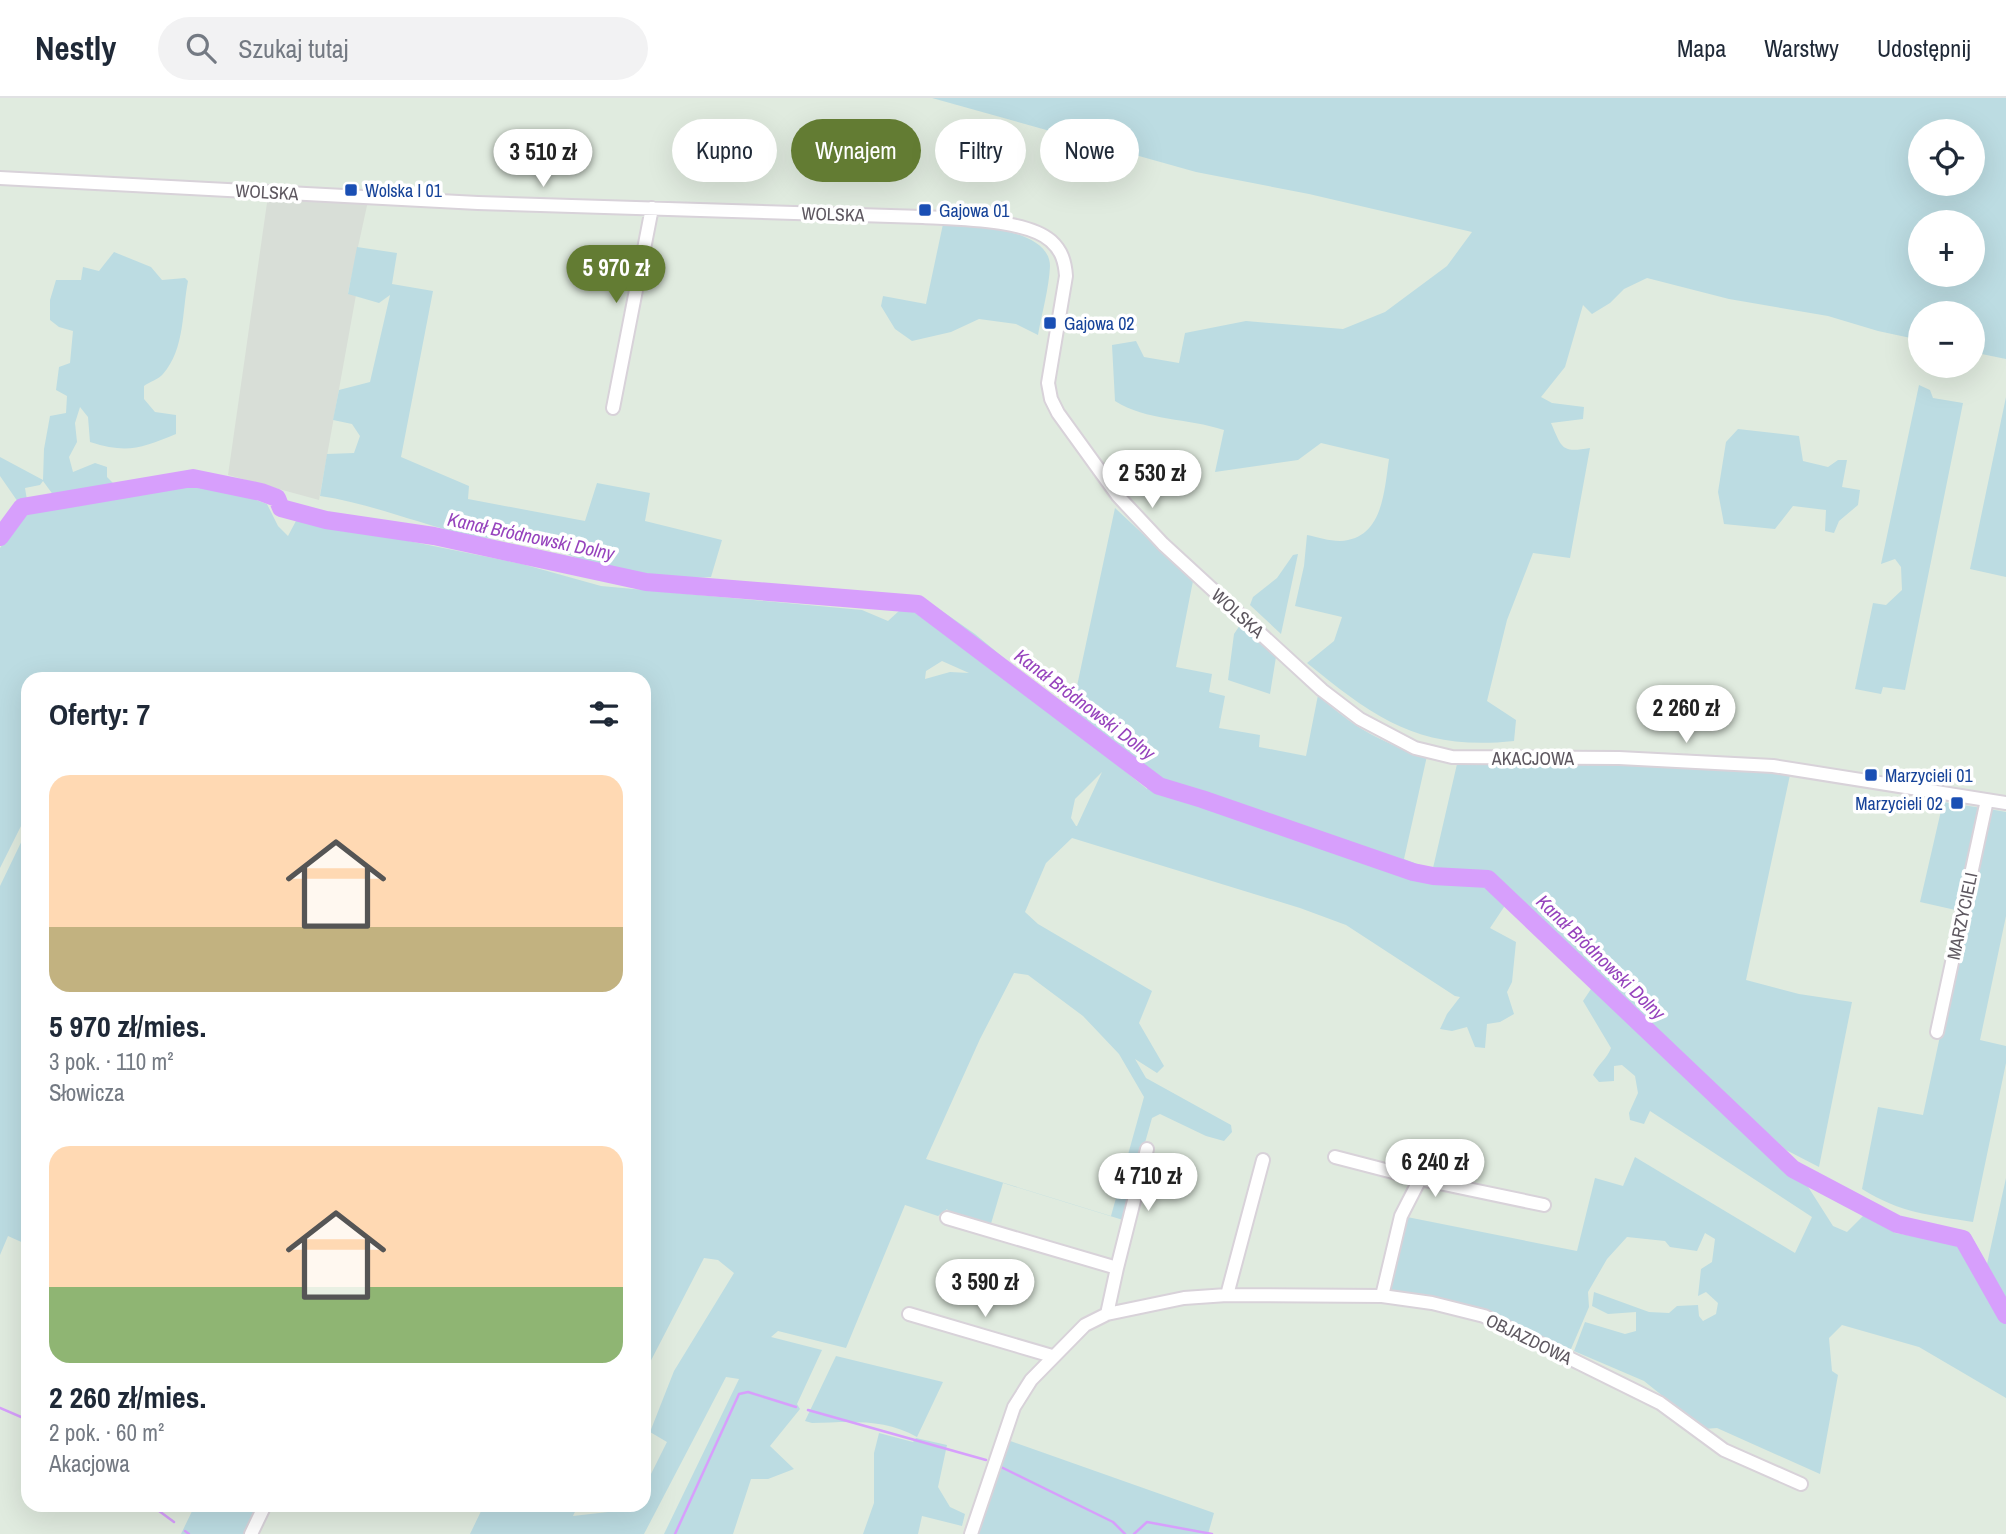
<!DOCTYPE html>
<html lang="pl">
<head>
<meta charset="utf-8">
<style>
  :root { --surface:#fff; --page:#f2f2f3; --text:#1f2937; --muted:#747a83; --line:#e0e1e3; --accent:#637c33 }
  body { margin:0; font-family:"Archivo Narrow",sans-serif; background:var(--page); color:var(--text); height:100vh; display:flex; flex-direction:column; font-size:26px; white-space:nowrap }
  * { box-sizing:border-box; margin:0 }
  p { font-size:23px; color:var(--muted) }
  .icon { flex:none; width:38px; height:38px; fill:none; stroke:currentColor; stroke-width:2; stroke-linecap:round; stroke-linejoin:round }
  .map { position:relative; flex:1; overflow:hidden }
  .drawer { position:absolute; left:21px; top:574px; width:630px; height:840px; display:flex; flex-direction:column; background:var(--surface); border-radius:21px; box-shadow:0 7px 28px #0002 }
  .drawer>* { flex:none }
  .top-card { position:absolute; left:672px; top:21px; width:665px; height:63px; display:flex; gap:14px }
  .buttons { position:absolute; left:1908px; top:21px; display:grid; gap:14px }
  .buttons a { display:grid; place-items:center; width:77px; height:77px; border-radius:50%; background:var(--surface); box-shadow:0 7px 28px #0002; font-size:35px }
  .price { position:absolute; translate:-50% -60px; padding:0 16px; border-radius:24px; background:#fff; color:#222; font-size:23px; line-height:46px; filter:drop-shadow(0 2px 4px #0008) }
  .price::after { content:''; position:absolute; left:50%; top:42px; width:21px; height:16px; margin-left:-10px; background:inherit; clip-path:polygon(0 0,100% 0,50% 100%) }
  .price.selected { background:var(--accent); color:#fff }
  ul { padding:0; list-style:none }
  li { display:grid; align-content:center; gap:14px; height:371px; padding:0 28px }
  li span { display:grid; place-items:center; height:217px; border-radius:21px; color:#555 }
  li>.icon { margin-inline-start:auto }
  span .icon { width:126px; height:126px; fill:#fffc; stroke-width:1 }
  li b { font-size:30px }
  h2 { display:flex; justify-content:space-between; align-items:center; height:84px; padding:0 28px; font-size:30px }
  .pill { padding:0 24px; border-radius:32px; background:var(--surface); box-shadow:0 7px 28px #0002; font-size:24px; line-height:63px }
  .pill.selected { background:var(--accent); color:#fff }
  header { display:flex; align-items:center; gap:42px; box-sizing:border-box; height:98px; padding:0 35px; background:var(--surface); border-bottom:2px solid var(--line) }
  header strong { font-size:33px }
  nav { display:flex; gap:38px; margin-inline-start:auto; font-size:24px }
  .search { width:490px; height:63px; background:var(--page); display:flex; align-items:center; gap:18px; box-sizing:border-box; padding:0 24px; border-radius:38px; color:var(--muted); font-size:26px }
  .map>svg:first-child { display:block }
</style>
</head>
<body>
<header>
<strong>Nestly</strong>
<div class="search"><svg class="icon" aria-label="search" viewBox="0 0 24 24"><circle cx="10" cy="10" r="6"/><path d="M15 15l6 6"/></svg>Szukaj tutaj</div>
<nav><a>Mapa</a><a>Warstwy</a><a>Udostępnij</a></nav>
</header>
<div class="map">
<svg width="2006" height="1436" viewBox="0 0 2006 1436">
  <rect width="100%" height="100%" fill="#e0ebdf"/>
  <path fill="#d8ded7" d="M268,98L368,103L348,195L356,197L319,402L228,377Z"/>
  <path fill="#bcdce2" fill-rule="evenodd" d="M932,0H2006V261L1972,254V215H1920V242L1878,233L1828,218L1729,201L1647,180L1624,191L1610,205L1592,216L1583,207L1565,269L1541,299L1552,305L1584,309L1583,321L1551,325C1562,350 1561,355 1590,350L1570,460L1533,455L1507,522L1487,603L1516,622L1514,643C1421,653 1377,622 1307,565L1334,543L1342,519L1295,508L1304,468L1307,437C1317,439 1329,443 1340,443C1383,441 1384,394 1389,361L1321,345L1298,362L1215,374L1224,332C1188,320 1146,323 1115,303L1112,247L1136,243L1144,259L1179,265L1185,235L1246,223L1343,231L1385,214L1447,168L1472,134L1309,96L1196,74ZM1972,33V86H1920V33ZM1972,124V177H1920V124Z
    M943,126C969,127 1050,130 1050,168C1049,190 1042,215 1038,237L1016,226L979,221L951,234L912,243L895,231L881,208L883,198L926,206Z
    M357,149L397,155L392,186L433,193L401,359L469,388L468,401L585,423L597,385L650,395L645,423L722,442L711,479C670,482 624,474 584,463C572,459 561,452 549,449C521,443 492,442 464,436C416,425 369,405 320,398L327,356L354,355L360,338L352,326L333,322L339,292L370,284L390,197L379,205L348,196Z
    M114,154L151,169L162,182L185,180L188,183C182,213 185,251 163,276C159,281 149,284 144,288V301L155,314L176,317V336C141,350 128,356 90,344L88,319L80,309L75,325L77,344L69,359L73,374L95,365L107,369V379L114,386L54,398L43,383L40,387L25,390L27,402L18,404L0,378V359L43,382L44,351L50,318L66,315L67,298L56,292L59,269L70,265L73,233L59,229L50,222V202L56,182H81L83,169L99,173Z
    M1919,287L1930,292L1933,300L1963,305L1905,592L1883,589L1881,596L1855,591L1873,505L1886,507L1902,492L1901,469L1895,461L1881,466Z
    M2006,299V479L1970,471Z
    M1738,331L1799,338L1803,363L1828,369L1838,362H1847L1842,389L1860,392L1858,407L1839,423L1834,435L1825,433L1826,412L1793,408L1775,431L1724,426L1718,394L1726,344Z
    M191,385L228,392L267,406L278,428L288,438L297,421L341,433L379,437L522,466L601,488L862,512L888,523L900,512L906,499L932,506L975,536L1071,616L1115,410L1193,483L1176,569L1212,576L1209,594L1225,598L1219,630L1260,637L1259,649L1306,658L1318,597C1353,629 1382,646 1427,658L1404,761L1425,769L1433,770L1457,666C1492,668 1525,666 1559,666C1636,665 1714,669 1790,677L1746,882L1799,896L1852,904L1819,1069L1786,1052L1770,1037L1763,1050L1805,1084L1833,1128L1847,1134L1864,1117L1895,1135L1960,1146L1969,1134L1987,1166L2006,1080V1300L1919,1249L1842,1227L1829,1240L1832,1273L1838,1277L1820,1376L1717,1330L1704,1331L1644,1283L1574,1253L1585,1224L1625,1236L1636,1233V1214L1608,1216L1592,1208L1594,1194L1649,1214L1669,1215L1677,1208L1698,1207L1699,1218L1703,1223L1716,1216L1718,1205L1706,1194L1698,1198L1701,1171L1712,1164L1715,1141L1705,1135L1697,1153L1670,1149L1665,1143L1627,1139L1607,1161L1588,1194L1589,1209L1568,1258L1499,1222L1389,1194L1407,1119L1577,1153L1595,1080L1623,1088L1635,1059L1795,1155L1812,1119L1650,1013L1644,1026L1630,1022L1629,1015L1638,995L1635,978L1622,967L1614,968V983L1599,984L1593,977C1598,966 1607,961 1611,950L1583,903L1593,888L1506,806L1490,830L1516,844L1512,884L1507,894L1514,916L1500,924L1487,926L1485,950L1475,949L1467,929L1452,933L1440,931L1447,916L1460,899L1455,898L1346,827L1300,810L1072,740L1046,765L1025,814L1038,826L1152,893L1139,925L1164,968L1157,975L1135,961L1146,980L1231,1027L1232,1034L1224,1043L1206,1038L1160,1016L1152,1020L1123,1122L1003,1085L990,1129L952,1118L947,1111L938,1118L905,1107L846,1250L778,1233L771,1239L822,1252L797,1306L800,1311L770,1348L794,1371L768,1381H751L733,1436H664L739,1281L726,1279L644,1436H470L484,1407H578L573,1418L634,1411L636,1407H644V1390L667,1344L650,1334L674,1273L734,1175L718,1162L704,1160L644,1276V581H28V714L0,770V450L26,416ZM942,563L969,575L950,574L925,581L926,573ZM1072,617L1153,678L1147,691L1068,627ZM1102,674L1077,728H1076L1071,720L1075,701ZM1014,875L1028,877L1083,918L1119,956L1144,999L1111,1118L926,1061L980,941Z
    M1298,456L1281,536L1250,507L1253,499L1277,480L1293,457Z
    M1240,527L1276,559L1270,596L1228,582L1234,536Z
    M1943,704L1982,710L1960,813L1920,804Z
    M1989,711L2006,714V818L1980,942L2006,948V965L1973,1124C1930,1117 1900,1115 1862,1091L1878,1009L1923,1017Z
    M28,730V1147L8,1138L0,1157V788Z
    M836,1258L943,1284L917,1339C884,1320 848,1324 812,1325L805,1323Z
    M879,1335L913,1344L916,1340L947,1347L938,1389L950,1409L965,1416L962,1428L922,1418L918,1436H863L874,1405V1355Z
    M1002,1340L1214,1415L1208,1436H975Z
    M195,1407H261L246,1436H181Z"/>
  <g fill="none" stroke-linecap="round" stroke-linejoin="round">
    <path stroke="#d79ffc" stroke-width="2.5" d="M0,1310L28,1322
      M808,1312L986,1362
      M1001,1369L1113,1424L1125,1436
      M151,1407L174,1424
      M185,1433L189,1436
      M675,1436L739,1296L748,1294L796,1309
      M1134,1436L1147,1424L1212,1436"/>
    <path stroke="#d79ffc" stroke-width="18" d="M0,439L22,409L193,380L261,394L277,400L281,410L326,422L434,438L646,484L918,506L1159,688L1202,701L1413,774L1433,778L1488,781L1793,1071L1897,1126L1963,1141L2006,1217"/>
    <g stroke="#d8d2d9" stroke-width="16">
      <path id="minor" d="M0,80L478,105L923,119C955,121 1027,121 1051,143C1062,153 1065,164 1066,178L1048,285L1051,301L1058,315L1118,398L1163,446L1322,592L1360,621L1415,650L1452,659L1619,660L1773,668L2006,705
        M613,310L652,110
        M1937,934L1987,702
        M1335,1059L1420,1081L1544,1107
        M947,1120L1117,1170L1107,1216
        M1117,1170L1147,1051
        M1227,1197L1263,1062
        M1382,1198L1401,1118L1420,1081
        M909,1216L1052,1258
        M251,1436L265,1407
        M971,1436L1014,1309L1031,1282L1085,1227L1107,1216L1184,1200L1227,1197L1382,1198L1432,1205L1484,1218L1660,1305L1724,1352L1801,1386"/>
    </g>
    <use href="#minor" stroke="#fff" stroke-width="12"/>
  </g>
  <g fill="#1a4fb4" stroke="#fff" stroke-width="2.5">
    <rect x="344" y="85" width="14" height="14" rx="3.5"/>
    <rect x="918" y="105" width="14" height="14" rx="3.5"/>
    <rect x="1043" y="218" width="14" height="14" rx="3.5"/>
    <rect x="1864" y="670" width="14" height="14" rx="3.5"/>
    <rect x="1950" y="698" width="14" height="14" rx="3.5"/>
  </g>
  <g text-anchor="middle" dominant-baseline="central" stroke-width="7" stroke-linejoin="round" paint-order="stroke">
    <g font-size="18" fill="#164399" stroke="#fff" text-anchor="start">
      <text x="365" y="92">Wolska I 01</text>
      <text x="939" y="112">Gajowa 01</text>
      <text x="1064" y="225">Gajowa 02</text>
      <text x="1885" y="677">Marzycieli 01</text>
      <text x="1943" y="705" text-anchor="end">Marzycieli 02</text>
    </g>
    <g font-size="18" fill="#5e5860" stroke="#fff">
      <text transform="translate(267 94) rotate(3)">WOLSKA</text>
      <text transform="translate(833 116) rotate(2)">WOLSKA</text>
      <text transform="translate(1238 515) rotate(42)">WOLSKA</text>
      <text x="1533" y="660">AKACJOWA</text>
      <text transform="translate(1962 818) rotate(-78)">MARZYCIELI</text>
      <text transform="translate(1529 1241) rotate(26)">OBJAZDOWA</text>
    </g>
    <g font-size="19" font-style="italic" fill="#9643bd" stroke="#fff">
      <text transform="translate(531 438) rotate(12)">Kanał Bródnowski Dolny</text>
      <text transform="translate(1085 606) rotate(37)">Kanał Bródnowski Dolny</text>
      <text transform="translate(1601 859) rotate(44)">Kanał Bródnowski Dolny</text>
    </g>
  </g>
</svg>
<div class="buttons">
<a><svg class="icon" aria-label="locate" viewBox="0 0 24 24"><circle cx="12" cy="12" r="6"/><path d="M12 2v4M12 18v4M2 12h4M18 12h4"/></svg></a>
<a>+</a>
<a>−</a>
</div>
<b class="price" style="left:543px;top:91px">3 510 zł</b>
<b class="price selected" style="left:616px;top:207px">5 970 zł</b>
<b class="price" style="left:1152px;top:412px">2 530 zł</b>
<b class="price" style="left:1686px;top:647px">2 260 zł</b>
<b class="price" style="left:1435px;top:1101px">6 240 zł</b>
<b class="price" style="left:1148px;top:1115px">4 710 zł</b>
<b class="price" style="left:985px;top:1221px">3 590 zł</b>
<div class="top-card">
<a class="pill">Kupno</a>
<a class="pill selected">Wynajem</a>
<a class="pill">Filtry</a>
<a class="pill">Nowe</a>
</div>
<section class="drawer">
<h2>Oferty: 7<svg class="icon" aria-label="filters" viewBox="0 0 24 24"><path d="M4 7h16M4 17h16"/><circle cx="9" cy="7" r="2"/><circle cx="15" cy="17" r="2"/></svg></h2>
<ul>
<li><span style="background:linear-gradient(#ffd9b3 70%,#c2b280 0)"><svg class="icon" aria-label="home" viewBox="0 0 24 24"><path d="M3 11l9-7 9 7M6 9v11h12V9"/></svg></span><div><b>5 970 zł/mies.</b><p>3 pok. · 110 m²</p><p>Słowicza</p></div></li>
<li><span style="background:linear-gradient(#ffd9b3 65%,#8fb573 0)"><svg class="icon" aria-label="home" viewBox="0 0 24 24"><path d="M3 11l9-7 9 7M6 9v11h12V9"/></svg></span><div><b>2 260 zł/mies.</b><p>2 pok. · 60 m²</p><p>Akacjowa</p></div></li>
</ul>
</section>
</div>
</body>
</html>
